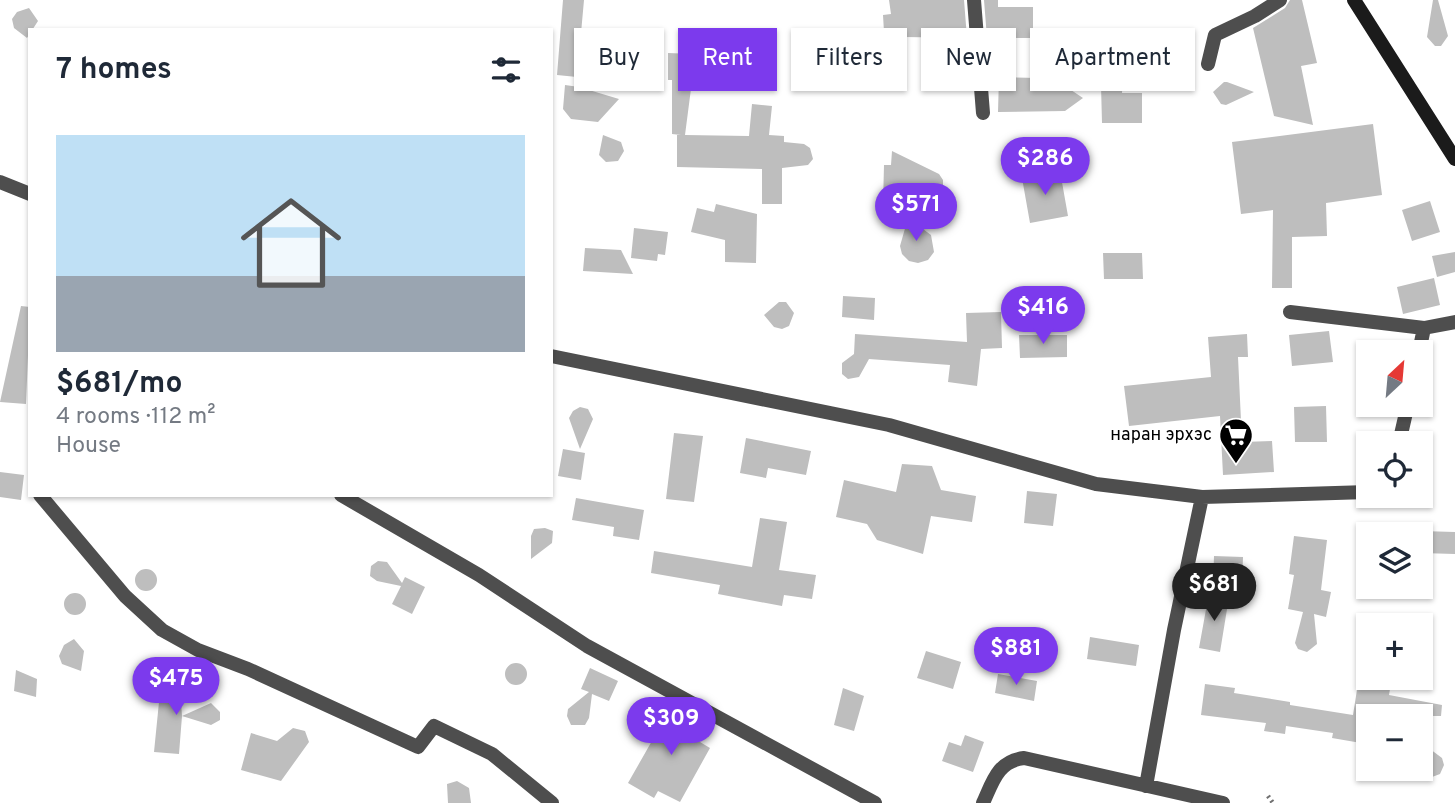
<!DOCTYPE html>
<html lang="en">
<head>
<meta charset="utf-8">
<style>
  :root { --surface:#fff; --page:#f6f6f7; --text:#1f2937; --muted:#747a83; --accent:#7c3aed }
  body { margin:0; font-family:Overpass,sans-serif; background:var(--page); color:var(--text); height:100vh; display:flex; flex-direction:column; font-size:26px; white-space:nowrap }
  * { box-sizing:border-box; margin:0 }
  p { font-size:23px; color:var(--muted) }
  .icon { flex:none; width:38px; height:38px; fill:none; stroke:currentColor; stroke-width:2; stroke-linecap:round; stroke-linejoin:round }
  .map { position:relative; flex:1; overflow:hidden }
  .drawer { position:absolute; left:28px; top:28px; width:525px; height:469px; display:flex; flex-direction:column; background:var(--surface); border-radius:0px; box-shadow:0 2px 5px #0004 }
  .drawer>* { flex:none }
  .hud { position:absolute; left:574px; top:28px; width:665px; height:63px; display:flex; gap:14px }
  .needle { width:46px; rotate:26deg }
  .controls { position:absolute; left:1356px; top:340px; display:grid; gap:14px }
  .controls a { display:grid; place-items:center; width:77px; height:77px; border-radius:0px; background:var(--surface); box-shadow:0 2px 5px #0004; font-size:35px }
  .price { position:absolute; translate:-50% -60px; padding:0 16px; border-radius:24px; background:var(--accent); color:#fff; font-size:23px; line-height:46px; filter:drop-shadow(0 2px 4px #0008) }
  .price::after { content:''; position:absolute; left:50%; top:42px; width:21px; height:16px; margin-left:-10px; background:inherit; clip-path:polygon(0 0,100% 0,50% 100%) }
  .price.current { background:#222; color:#fff }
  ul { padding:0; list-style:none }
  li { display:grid; align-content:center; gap:14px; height:371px; padding:0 28px }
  li span { display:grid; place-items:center; height:217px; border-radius:0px; color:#555 }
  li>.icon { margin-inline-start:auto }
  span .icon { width:126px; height:126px; fill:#fffc; stroke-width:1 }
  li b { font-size:30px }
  h2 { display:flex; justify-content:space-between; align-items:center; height:84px; padding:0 28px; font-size:30px }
  .tag { padding:0 24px; border-radius:0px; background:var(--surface); box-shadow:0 2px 5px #0004; font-size:24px; line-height:63px }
  .tag.current { background:var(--accent); color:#fff }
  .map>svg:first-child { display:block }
</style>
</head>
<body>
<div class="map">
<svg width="1455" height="803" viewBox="0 0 1455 803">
  <rect width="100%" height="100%" fill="#fff"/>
  <path fill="#bebebe" d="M563,0H584L577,77L557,75Z
    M889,0H964L967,38L905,37L904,48L885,49L883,15L891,14Z
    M984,0H998V7H1033V38H987Z
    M1290,0H1302L1317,63L1301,66L1313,125L1274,116L1253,28L1285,8Z
    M1433,0H1438L1448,36L1441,46H1435L1427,37Z
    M29,8L38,21L27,38L14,28L12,19L17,12Z
    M1094,44L1125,46L1122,93H1142V123H1102L1101,85L1092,91Z
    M802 59a11 11 0 1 1 22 0a11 11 0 1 1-22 0Z
    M668,53L719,55L718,82L692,81L685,135L749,136L752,104L772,106L769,135L784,136V142L804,144L810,148L813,159L808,165L782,168V204H762V169L677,167V135H681L672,134V80H668Z
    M999,77L1037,78V82L1065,86L1083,98L1065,111L998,112Z
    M1224,82H1227L1254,92L1226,105L1221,104L1213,92Z
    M565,85L579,87L619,99L598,122L571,119L563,109Z
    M1373,124L1382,195L1326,203L1327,236L1292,237V288H1272L1273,210L1241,214L1232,142Z
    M603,135L621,142L624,151L618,161L606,162L599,155Z
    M892,151L939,174L943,180V189L936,194L883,204L884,165H891Z
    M1060,171L1068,216L1030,223L1022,178Z
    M1430,201L1440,232L1412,241L1402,210Z
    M716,204L757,214L756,263L725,262V240L691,232L697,208L714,212Z
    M908,218L931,235L934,252L928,260L918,263L909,261L902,254L900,246Z
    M634,228L668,232L665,255L658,254L657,261L631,258Z
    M585,248L621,250L633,274L583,271Z
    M1455,252V272L1437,277L1432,256Z
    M1103,253H1142L1143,279H1104Z
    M1434,278L1440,305L1403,314L1397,287Z
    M843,296L875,298L874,320L842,317Z
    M779,302H786L794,313L789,326L782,329L774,327L764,315Z
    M21,306L30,307L26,404L0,402Z
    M1001,312L1002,348L981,349L977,386L948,382L950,365L869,359L859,377L848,379L842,374V363L854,354L855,334L967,342L966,313Z
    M1329,331L1333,362L1292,366L1289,335Z
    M1247,334L1248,357H1238L1242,442L1272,441L1274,472L1223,475L1220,416L1129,426L1124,386L1211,377L1208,337Z
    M1019,335H1067V357L1020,358Z
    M1326,406L1327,442H1295L1294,407Z
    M580,407L588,409L593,419L580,449L569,418L573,411Z
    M674,433L703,436L694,502L666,499Z
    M746,438L811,451L806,475L768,468L766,478L740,473Z
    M563,449L585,453L581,480L558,476Z
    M902,464L932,466L941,490L976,496L972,522L931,516L923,554L877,540L867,524L836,517L844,480L896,492Z
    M0,472L24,475L21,500L0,497Z
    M1027,491L1057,494L1053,526L1024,523Z
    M576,498L644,510L639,540L613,536L614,527L572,520Z
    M760,518L787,522L779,570L816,575L812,599L784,595L782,606L718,594L720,585L651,573L654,551L752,567Z
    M545,528L553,531L552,543L531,559V536L534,529Z
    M1421,531L1455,532V554L1421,553Z
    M1294,536L1327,540L1321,590L1331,592L1326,617L1314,614L1317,644L1307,652L1298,649L1295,643L1303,612L1288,609L1294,575L1289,574Z
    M1214,556L1243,557L1242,586L1213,585Z
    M378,561L387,562L402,583L405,577L425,587L412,614L392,604L401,586L377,581L370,576L371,566Z
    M135 580a11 11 0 1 1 22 0a11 11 0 1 1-22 0Z
    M1209,593L1229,597L1220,652L1199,648Z
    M64 604a11 11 0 1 1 22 0a11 11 0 1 1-22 0Z
    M1090,637L1139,645L1136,666L1087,659Z
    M74,639L84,651L81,671L62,664L59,656L64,645Z
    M926,651L961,662L953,689L917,678Z
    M505 674a11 11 0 1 1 22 0a11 11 0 1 1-22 0Z
    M590,668L618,681L609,701L592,694L589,718L585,725H571L567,716L568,709L589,692L581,689Z
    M16,670L37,679L36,697L14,691Z
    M998,674L1037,681L1034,701L995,693Z
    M1359,677H1392L1389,695L1442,705L1441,716H1357L1368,718V743H1361L1332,738L1333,733L1286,726L1285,734L1264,731L1266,723L1201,715L1205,684L1235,688L1234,693L1290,702V705L1353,715Z
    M167,679L175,682L180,688L182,716L211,703L220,712V720L211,725L182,716L179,754L154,752L159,702L154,689L159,682Z
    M843,688L864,696L854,731L834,725Z
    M673,704L700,718L690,736L710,748L680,802L658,791L654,798L628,783Z
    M293,728L305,731L309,742L281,781L241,770L251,733L277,741Z
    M965,735L984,742L973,772L942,761L949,742L961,746Z
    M1430,749L1442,758L1444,765L1440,774L1432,777L1421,768L1422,758Z
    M457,781L469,788L471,803H448L447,784Z"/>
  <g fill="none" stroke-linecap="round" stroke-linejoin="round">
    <path stroke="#707070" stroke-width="4.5" stroke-dasharray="2 3.5" stroke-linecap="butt" d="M1268,796L1273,803"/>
    <path stroke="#4e4e4e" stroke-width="14" d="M974,0L983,113
      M1208,64L1215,35L1255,16L1280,0
      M0,182L30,194
      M1290,312L1424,328
      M1419,352L1424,328L1455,322
      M551,356L889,425L1096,484L1202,497L1368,492
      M1399,443L1408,404
      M40,495L125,596L162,630L198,650L248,669L418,747L434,726L492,754L552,803
      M341,495L479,575L587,646L875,803
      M1146,786L1174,630L1202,497
      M983,803C993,781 998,761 1024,758L1223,803"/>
    <path stroke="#1b1b1b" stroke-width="14" d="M1354,0L1455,159"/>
  </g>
  <defs>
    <g id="supermarket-pin" transform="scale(1.75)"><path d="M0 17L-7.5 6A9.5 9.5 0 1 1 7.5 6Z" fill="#000" stroke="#fff"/><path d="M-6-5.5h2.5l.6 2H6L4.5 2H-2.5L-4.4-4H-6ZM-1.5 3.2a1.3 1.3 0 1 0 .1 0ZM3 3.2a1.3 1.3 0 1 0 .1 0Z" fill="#fff"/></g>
  </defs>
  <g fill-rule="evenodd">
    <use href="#supermarket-pin" x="1236" y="435"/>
  </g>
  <g text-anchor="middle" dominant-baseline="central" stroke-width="7" stroke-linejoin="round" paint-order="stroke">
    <g font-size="18" fill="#000" stroke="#fff" text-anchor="end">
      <text x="1212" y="435">наран эрхэс</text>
    </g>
  </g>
</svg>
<div class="controls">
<a><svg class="needle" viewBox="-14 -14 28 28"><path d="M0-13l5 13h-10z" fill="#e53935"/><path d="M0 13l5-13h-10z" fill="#747a83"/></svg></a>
<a><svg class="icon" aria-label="locate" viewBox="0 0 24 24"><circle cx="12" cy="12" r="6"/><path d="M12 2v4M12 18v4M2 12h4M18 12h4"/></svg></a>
<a><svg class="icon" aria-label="layers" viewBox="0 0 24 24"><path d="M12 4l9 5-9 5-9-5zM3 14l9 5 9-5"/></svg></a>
<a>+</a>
<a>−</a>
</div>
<b class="price" style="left:1045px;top:197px">$286</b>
<b class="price" style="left:916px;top:243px">$571</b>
<b class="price" style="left:1043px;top:346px">$416</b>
<b class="price current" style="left:1214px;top:623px">$681</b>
<b class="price" style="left:1016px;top:687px">$881</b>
<b class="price" style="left:176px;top:717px">$475</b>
<b class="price" style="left:671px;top:757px">$309</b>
<div class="hud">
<a class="tag">Buy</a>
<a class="tag current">Rent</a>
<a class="tag">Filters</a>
<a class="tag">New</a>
<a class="tag">Apartment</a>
</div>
<section class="drawer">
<h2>7 homes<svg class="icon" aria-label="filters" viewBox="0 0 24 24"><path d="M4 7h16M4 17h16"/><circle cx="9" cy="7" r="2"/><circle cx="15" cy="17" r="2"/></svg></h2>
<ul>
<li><span style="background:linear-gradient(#bfe0f5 65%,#9aa5b1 0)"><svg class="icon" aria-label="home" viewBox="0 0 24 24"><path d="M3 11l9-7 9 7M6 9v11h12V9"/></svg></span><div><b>$681/mo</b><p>4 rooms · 112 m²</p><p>House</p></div></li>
</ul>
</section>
</div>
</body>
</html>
